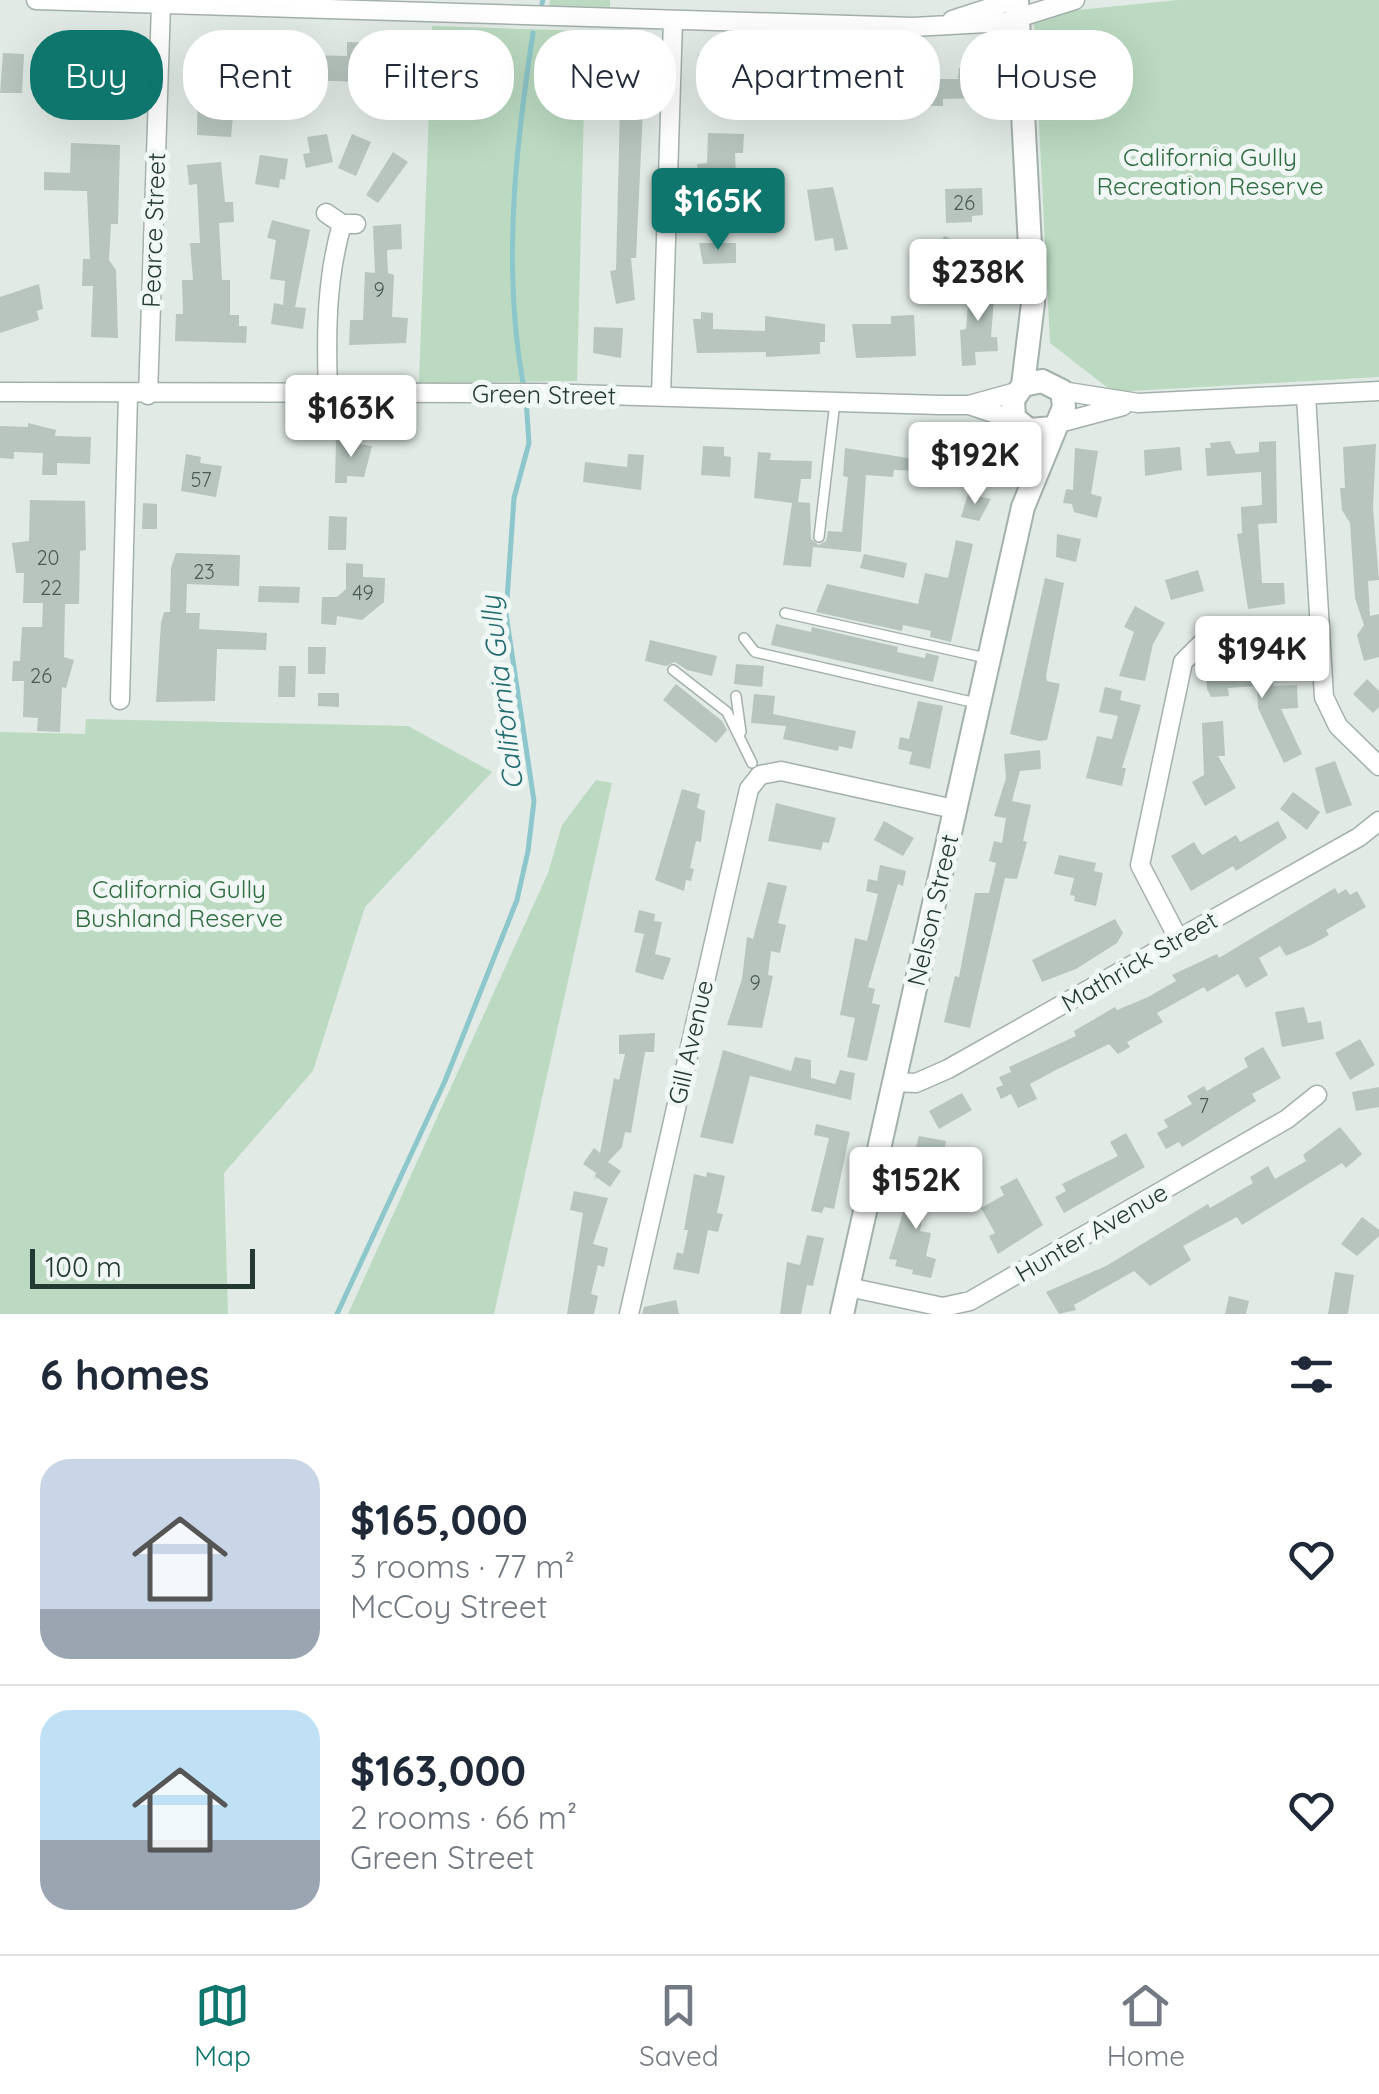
<!DOCTYPE html>
<html lang="en">
<head>
<meta charset="utf-8">
<style>
  :root { --surface:#fff; --page:#f2f2f3; --text:#1f2937; --muted:#747a83; --line:#e0e1e3; --accent:#0f766e }
  body { margin:0; font-family:Quicksand,sans-serif; background:var(--page); color:var(--text); height:100vh; display:flex; flex-direction:column; font-size:38px; white-space:nowrap }
  * { box-sizing:border-box; margin:0 }
  p { font-size:32px; color:var(--muted) }
  .icon { flex:none; width:55px; height:55px; fill:none; stroke:currentColor; stroke-width:2; stroke-linecap:round; stroke-linejoin:round }
  .map { position:relative; height:1314px; overflow:hidden }
  .side { display:flex; flex-direction:column; background:var(--surface); flex:1 }
  .side>* { flex:none }
  .top-card { position:absolute; left:30px; top:30px; width:1320px; height:90px; display:flex; gap:20px }
  .scale { position:absolute; left:30px; bottom:25px; width:225px; box-sizing:border-box; padding-left:10px; border:5px solid #233931; border-top:0; font-size:28px; line-height:35px; white-space:nowrap; color:#233931; -webkit-text-stroke:8px #f1f7f4; paint-order:stroke }
  .price { position:absolute; translate:-50% -85px; padding:0 22px; border-radius:10px; background:#fff; color:#222; font-size:32px; line-height:65px; filter:drop-shadow(0 2px 5px #0008) }
  .price::after { content:''; position:absolute; left:50%; top:60px; width:30px; height:22px; margin-left:-15px; background:inherit; clip-path:polygon(0 0,100% 0,50% 100%) }
  .price.current { background:var(--accent); color:#fff }
  ul { padding:0; list-style:none }
  li { display:flex; align-items:center; gap:30px; height:250px; padding:0 40px }
  li+li { border-top:2px solid var(--line) }
  li span { display:grid; place-items:center; flex:none; width:280px; height:200px; border-radius:30px; color:#555 }
  li>.icon { margin-inline-start:auto }
  span .icon { width:120px; height:120px; fill:#fffc; stroke-width:1 }
  li b { font-size:42px }
  h2 { display:flex; justify-content:space-between; align-items:center; height:120px; padding:0 40px; font-size:42px }
  .chip { padding:0 35px; border-radius:40px; background:var(--surface); box-shadow:0 10px 40px #0002; font-size:35px; line-height:90px }
  .chip.current { background:var(--accent); color:#fff }
  .dock { display:flex; justify-content:space-around; align-items:center; height:140px; border-top:2px solid var(--line); background:var(--surface); font-size:28px; color:var(--muted) }
  .dock a { display:grid; justify-items:center; gap:5px }
  .dock .current { color:var(--accent) }
  .map>svg:first-child { display:block }
</style>
</head>
<body>
<div class="map">
<svg width="1379" height="1314" viewBox="0 0 1379 1314">
  <rect width="100%" height="100%" fill="#e1eae5"/>
  <path fill="#bbdac1" d="M550,0H610V7L549,6Z
    M1178,0H1379V377L1113,392L1050,343L1034,24L1057,12Z
    M432,26L586,31L577,381L419,383Z
    M86,719L408,726L492,772L365,907L313,1071L224,1173L228,1314H0V732L85,734Z
    M596,780L612,783L494,1314H348L548,873L562,825Z"/>
  <g fill="none" stroke-linecap="round" stroke-linejoin="round">
    <path stroke="#8dc7cb" stroke-width="5" d="M542,4L543,0
      M524,388C502,271 515,150 533,33
      M337,1314L445,1081L517,900L528,851L534,801L506,614L514,498L529,443L526,399"/>
  </g>
  <path fill="#b7c5be" d="M46,38L116,40L115,70H109L107,106H114V120L88,119V109L62,107L63,87L90,88L91,64L45,62Z
    M347,42L418,44V86L411,110L390,104L401,65H392V59H366V82L302,80L303,55L347,56Z
    M608,45L646,46L636,258H631L635,300L616,304L610,271L616,270L621,65H608Z
    M190,47H213V73L226,74V90L218,89L217,116L233,117L231,137L197,135L198,62H190Z
    M3,53L24,54L22,93H0Z
    M698,54H716L715,85H697Z
    M770,62L799,63L798,83L769,82Z
    M915,66H928V79H958L959,68L983,69V98L943,99V106H927V100L876,105L877,79L915,80Z
    M851,68V96L817,95L818,73Z
    M727,79H738V85H758V105L727,106Z
    M708,133L744,134L743,153H735L736,175H719L720,188L698,192L697,164L707,163Z
    M327,134L333,162L306,168L303,154L310,153L307,137Z
    M352,134L371,142L356,176L338,168Z
    M71,143L120,145L118,224H111L109,260L116,270L118,338L91,337L93,286H82L83,259H90L87,191L44,190V172L70,173Z
    M393,152L408,162L378,203L366,195Z
    M260,155L288,159L285,180L280,179L279,188L255,184Z
    M221,162L225,202H233L234,222L219,223L222,280H230V315H239V326H247L246,343L175,341L176,314H183L182,280H193L190,243H200L197,184L189,185L187,165Z
    M833,187L848,249L835,251L833,238L815,241L807,190Z
    M982,188L983,215L972,216V222L946,223L945,189Z
    M272,220L310,230L295,307L306,308L303,329L271,324L274,303L283,305L285,281L270,279L276,240L267,238Z
    M401,224L402,249L387,250L388,273L394,275L392,317L408,318L406,343L349,345L350,320H363L365,272L375,273L373,226Z
    M944,236L986,254L976,277L934,260Z
    M699,243H736V263L703,264Z
    M990,282L994,299L991,337H997L998,351L975,352L976,365L962,366L960,330L966,329L968,306L963,290Z
    M39,284L43,309L37,311L39,320L0,333V297Z
    M701,312L713,313V329L765,331V316L825,324V342H820V354L766,357V352L697,353L693,319H701Z
    M914,315L916,356L856,358L852,324H891V316Z
    M594,327L623,328L621,358L593,353Z
    M28,423L56,430L55,436L91,437L90,464L57,463V475H42L43,453L14,452V459L0,458V426L28,427Z
    M336,440L372,446L364,477L347,476V483H335Z
    M1230,441L1236,454L1259,452V442L1276,441L1277,523L1258,524L1262,583H1284L1285,604L1248,609L1237,534L1242,533L1241,507L1262,505L1261,472L1207,476L1205,448H1211L1210,443Z
    M1376,444L1373,508L1379,580L1368,581L1370,616L1379,614V657L1364,661L1357,635L1364,625L1355,598L1350,523L1342,510L1340,488H1345L1343,447Z
    M703,446L724,447V456L731,457L730,477L701,475Z
    M1180,447L1182,470L1145,476L1144,450Z
    M845,448L914,459L923,450L967,459V452L999,453L998,473L894,470L893,477L866,475L861,552L813,547L811,567L783,565L792,503L754,498L758,452L771,453L770,460L812,461L811,479H801L798,502L810,503L811,539L819,545L826,541L828,531L842,532L848,477L843,476Z
    M1075,448L1098,451L1091,494L1102,497L1097,518L1074,512L1072,504L1063,503L1066,489L1073,490Z
    M186,454L201,457L200,463L222,466L216,497L181,491Z
    M628,454L644,455L641,490L583,482L585,462L627,467Z
    M968,494L991,499L979,521L961,517Z
    M30,500L85,501L86,550L80,551L79,604H65L64,657L74,660L66,688L62,687L60,732L37,731L38,718L23,717L24,681H12L13,661H20L22,627H42L43,603H23L24,573H16L12,543L29,541Z
    M143,503L157,504V529H142Z
    M329,516L347,517L346,550H328Z
    M1057,534L1081,539L1076,562L1056,557Z
    M956,540L973,544L951,642L930,637L931,631L903,625L902,631L816,612L827,584L918,604L925,573L948,578Z
    M176,553L240,555L239,586L187,584L186,613H200L199,629L267,633L266,650L217,649L215,701L156,702L161,623L164,612H170L171,568Z
    M864,554L907,563L904,578L860,568Z
    M346,563L363,564V577L385,578L384,602L362,620L337,616L336,625L321,624L322,597H337L346,589Z
    M1198,570L1204,591L1171,600L1165,580Z
    M1045,578L1064,583L1046,676L1047,681L1060,684L1047,740L1039,741L1010,734Z
    M259,586L300,587L299,603L258,602Z
    M1135,606L1165,623L1153,644L1145,681L1119,676L1134,632L1124,627Z
    M776,624L811,632L812,627L898,647L897,652L925,658L926,653L939,656L933,682L771,645Z
    M650,640L717,656L712,676L687,670L675,662L666,666L645,661Z
    M308,647H326L325,674H308Z
    M1271,660L1273,686L1297,685L1298,708L1281,709L1302,754L1284,763L1258,708L1257,686L1228,688L1229,696L1211,697L1207,689L1206,671L1256,668V661Z
    M736,664L764,666L762,687L734,684Z
    M279,666H296L295,697H278Z
    M1367,679L1379,691V707L1373,713L1353,694Z
    M676,684L722,721L727,730L716,743L663,700Z
    M1105,687L1122,691L1120,700L1141,705L1122,768H1126L1122,786L1086,778L1097,736L1112,739L1118,716L1099,712Z
    M318,693H339V707L318,706Z
    M754,694L775,696L773,714L856,731L852,749L839,746L838,751L783,739L786,726L751,723Z
    M918,701L943,706L930,769L909,764L912,752L898,749L900,737L909,739Z
    M1223,721L1225,756H1218L1236,788L1205,806L1192,782L1204,775L1202,723Z
    M1040,750L1041,769L1020,771L1012,801L1031,805L1023,841L1027,842L1017,879L1005,878L970,1028L944,1022L955,976L959,977L975,893H989L996,863L989,861L994,841L1002,843L1006,818L994,816L1006,778L1004,754Z
    M1335,761L1352,805L1326,814L1315,768Z
    M682,789L700,794L697,808L705,811L701,842L696,841L690,868L694,869L691,881L686,880L684,891L655,880Z
    M1293,792L1320,812L1307,830L1280,809Z
    M776,803L836,818L829,843L823,842L821,850L768,841Z
    M884,821L914,838L903,856L874,840Z
    M1278,821L1287,838L1236,871L1233,866L1191,891L1171,856L1194,842L1202,855L1236,835L1240,842Z
    M1059,855L1096,863L1094,871L1103,873L1096,906L1074,901L1075,896L1070,895L1074,878L1054,874Z
    M880,865L906,871L903,886L898,884L868,987L875,989L872,1003L880,1005L867,1061L847,1057L855,1018L840,1015L855,938L867,941L878,894L866,891L868,879L877,881Z
    M768,882L787,886L778,923L786,925L780,953L771,951L768,975L773,976L762,1028L727,1025L742,979L747,937L753,939Z
    M1335,888L1338,894L1346,889L1350,895L1357,891L1366,907L1326,930L1329,935L1311,945L1286,956L1280,946L1259,958L1268,975L1246,988L1238,974L1207,992L1204,987L1157,1013L1163,1022L1127,1042L1130,1047L1118,1054L1109,1044L1054,1071L1030,1084L1037,1099L1018,1108L1011,1094L1001,1099L996,1088L1003,1085L999,1077L1011,1072L1009,1067L1076,1036L1074,1031L1115,1007L1117,1010L1148,997L1176,981L1172,975L1217,954L1219,958Z
    M639,910L655,914L654,921L662,922L655,954L671,958L663,980L635,972L644,934L634,932Z
    M1115,919L1123,933L1117,943L1076,969L1042,982L1032,960Z
    M1304,1007L1308,1023L1321,1021L1324,1039L1282,1047L1275,1012Z
    M655,1033L654,1052H645L631,1133L625,1132L622,1147L608,1162L621,1171L610,1187L596,1177L594,1181L596,1173L583,1164L594,1148L600,1153L614,1078L619,1080L625,1054H619V1035Z
    M1360,1039L1375,1065L1350,1080L1335,1053Z
    M1263,1047L1281,1078L1252,1094L1256,1101L1182,1147L1179,1142L1166,1149L1157,1133L1168,1127L1164,1120L1192,1104L1187,1096L1204,1086L1207,1091L1248,1067L1244,1058Z
    M723,1050L791,1071L795,1057L811,1060V1078L835,1084L840,1070L855,1073L851,1100L750,1076L733,1144L700,1137Z
    M1379,1087V1107L1356,1111L1352,1092Z
    M962,1093L972,1110L939,1129L929,1111Z
    M816,1124L850,1132L834,1209L824,1207L822,1213L811,1211L829,1138L814,1135Z
    M1340,1127L1362,1154L1346,1168L1342,1163L1242,1225L1237,1217L1183,1246L1191,1260L1150,1286L1134,1271L1074,1305L1076,1310L1059,1314L1046,1292L1106,1266L1208,1204L1210,1208L1253,1183L1250,1177L1268,1166L1275,1179L1306,1161L1303,1155Z
    M1126,1133L1145,1167L1064,1213L1055,1197L1066,1191L1062,1184L1118,1156L1110,1142Z
    M919,1136L946,1141L941,1165L923,1161L925,1149L916,1147Z
    M707,1172L725,1176L717,1213L723,1214L718,1232L708,1230L699,1274L673,1269L677,1252L683,1254L688,1230H684L694,1174L706,1177Z
    M1017,1178L1043,1225L998,1254L989,1236L995,1233L981,1208L1004,1195L1000,1187Z
    M927,1180L944,1184L939,1209L925,1206L920,1231L931,1233L926,1256L936,1259L931,1278L912,1274L913,1270L895,1266L897,1260L889,1259L910,1189L925,1192Z
    M574,1191L608,1198L593,1244L608,1248L604,1267L598,1265L591,1294L598,1296L594,1314H567L583,1213L570,1210Z
    M1362,1217L1379,1230V1236L1357,1256L1341,1244Z
    M807,1235L824,1238L813,1286L807,1285L801,1314H780L787,1262L800,1265Z
    M1335,1272L1354,1275L1348,1314H1328Z
    M1229,1296L1249,1301L1246,1314H1225Z
    M676,1300L679,1314H642L644,1307Z"/>
  <g fill="none" stroke-linecap="round" stroke-linejoin="round">
    <g stroke="#a4b1ab" stroke-width="12">
      <path id="service" d="M819,537L835,402
        M785,613L986,658
        M744,638L755,652L976,703
        M673,670L727,712L752,763
        M736,696L741,732"/>
    </g>
    <g stroke="#a4b1ab" stroke-width="21">
      <path id="minor" d="M36,0L913,27L1005,22L1075,0
        M952,20L1014,0
        M326,213L342,224H356
        M328,391C326,335 326,279 342,224
        M1062,391L1138,403L1379,391
        M0,392L538,393L940,405H969L1016,392
        M148,395L161,5
        M1306,395L1324,697L1338,726L1379,766
        M661,396L673,21
        M969,405L1017,421
        M1059,423L1123,406
        M120,700L128,395
        M1178,938L1140,865L1183,662L1206,639L1319,630
        M893,1082L916,1083L948,1069L1359,837L1379,821
        M848,1287L943,1307L970,1301L1287,1119L1317,1095
        M629,1314L749,789L760,775L781,771L954,809"/>
    </g>
    <g stroke="#a4b1ab" stroke-width="26">
      <path id="tertiary" d="M1017,0L1033,303L1023,385
        M842,1314L1023,507L1064,407L1062,391L1042,381L1023,385L1013,400L1014,418L1029,430L1054,428"/>
    </g>
    <use href="#service" stroke="#fff" stroke-width="9"/>
    <use href="#minor" stroke="#fff" stroke-width="18"/>
    <use href="#tertiary" stroke="#fff" stroke-width="22"/>
  </g>
  <g text-anchor="middle" dominant-baseline="central" stroke-width="10" stroke-linejoin="round" paint-order="stroke">
    <g font-size="20" fill="#485c54">
      <text x="964" y="202">26</text>
      <text x="379" y="289">9</text>
      <text x="201" y="479">57</text>
      <text x="48" y="557">20</text>
      <text x="204" y="571">23</text>
      <text x="51" y="587">22</text>
      <text x="363" y="592">49</text>
      <text x="41" y="675">26</text>
      <text x="755" y="982">9</text>
      <text x="1204" y="1105">7</text>
    </g>
    <g font-size="25" fill="#306d42" stroke="#f1f7f4">
      <text x="1210" y="156">California Gully<tspan x="1210" dy="29">Recreation Reserve</tspan></text>
      <text x="179" y="888">California Gully<tspan x="179" dy="29">Bushland Reserve</tspan></text>
    </g>
    <g font-size="25" fill="#233931" stroke="#f1f7f4">
      <text transform="translate(153 230) rotate(-88)">Pearce Street</text>
      <text transform="translate(544 394) rotate(1)">Green Street</text>
      <text transform="translate(932 910) rotate(-77)">Nelson Street</text>
      <text transform="translate(1139 961) rotate(-30)">Mathrick Street</text>
      <text transform="translate(690 1042) rotate(-77)">Gill Avenue</text>
      <text transform="translate(1091 1232) rotate(-30)">Hunter Avenue</text>
    </g>
    <g font-size="28" font-style="italic" fill="#226b70" stroke="#f1f7f4">
      <text transform="translate(501 693) rotate(-97)">California Gully</text>
    </g>
  </g>
</svg>
<div class="scale">100 m</div>
<b class="price current" style="left:718px;top:253px">$165K</b>
<b class="price" style="left:978px;top:324px">$238K</b>
<b class="price" style="left:351px;top:460px">$163K</b>
<b class="price" style="left:975px;top:507px">$192K</b>
<b class="price" style="left:1262px;top:701px">$194K</b>
<b class="price" style="left:916px;top:1232px">$152K</b>
<div class="top-card">
<a class="chip current">Buy</a>
<a class="chip">Rent</a>
<a class="chip">Filters</a>
<a class="chip">New</a>
<a class="chip">Apartment</a>
<a class="chip">House</a>
</div>
</div>
<section class="side">
<h2>6 homes<svg class="icon" aria-label="filters" viewBox="0 0 24 24"><path d="M4 7h16M4 17h16"/><circle cx="9" cy="7" r="2"/><circle cx="15" cy="17" r="2"/></svg></h2>
<ul>
<li><span style="background:linear-gradient(#c9d6e8 75%,#9aa5b1 0)"><svg class="icon" aria-label="home" viewBox="0 0 24 24"><path d="M3 11l9-7 9 7M6 9v11h12V9"/></svg></span><div><b>$165,000</b><p>3 rooms · 77 m²</p><p>McCoy Street</p></div><svg class="icon" aria-label="heart" viewBox="0 0 24 24"><path d="M12 20l-8-8c-3-5 5-10 8-4 3-6 11-1 8 4z"/></svg></li>
<li><span style="background:linear-gradient(#bfe0f5 65%,#9aa5b1 0)"><svg class="icon" aria-label="home" viewBox="0 0 24 24"><path d="M3 11l9-7 9 7M6 9v11h12V9"/></svg></span><div><b>$163,000</b><p>2 rooms · 66 m²</p><p>Green Street</p></div><svg class="icon" aria-label="heart" viewBox="0 0 24 24"><path d="M12 20l-8-8c-3-5 5-10 8-4 3-6 11-1 8 4z"/></svg></li>
</ul>
</section>
<nav class="dock">
<a class="current"><svg class="icon" aria-label="map" viewBox="0 0 24 24"><path d="M3 6l6-2 6 2 6-2v14l-6 2-6-2-6 2zM9 4v14M15 6v14"/></svg>Map</a>
<a><svg class="icon" aria-label="saved" viewBox="0 0 24 24"><path d="M7 4h10v16l-5-4-5 4z"/></svg>Saved</a>
<a><svg class="icon" aria-label="home" viewBox="0 0 24 24"><path d="M3 11l9-7 9 7M6 9v11h12V9"/></svg>Home</a>
</nav>
</body>
</html>
